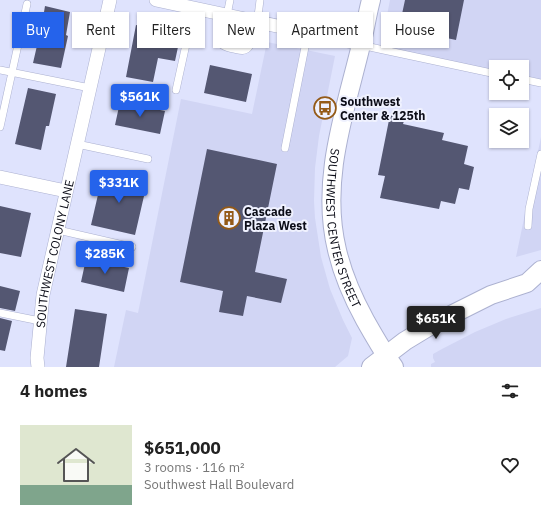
<!DOCTYPE html>
<html lang="en">
<head>
<meta charset="utf-8">
<style>
  :root { --surface:#fff; --page:#f2f2f2; --text:#222; --muted:#767676; --line:#e0e0e0; --accent:#2563eb }
  body { margin:0; font-family:"IBM Plex Sans",sans-serif; background:var(--page); color:var(--text); height:100vh; display:flex; flex-direction:column; font-size:15px; white-space:nowrap }
  * { box-sizing:border-box; margin:0 }
  p { font-size:13px; color:var(--muted) }
  .icon { flex:none; width:22px; height:22px; fill:none; stroke:currentColor; stroke-width:2; stroke-linecap:round; stroke-linejoin:round }
  .map { position:relative; height:367px; overflow:hidden }
  .drawer { display:flex; flex-direction:column; background:var(--surface); flex:1 }
  .drawer>* { flex:none }
  .guide { position:absolute; left:12px; top:12px; width:517px; height:36px; display:flex; gap:8px }
  .controls { position:absolute; left:489px; top:60px; display:grid; gap:8px }
  .controls a { display:grid; place-items:center; width:40px; height:40px; border-radius:0px; background:var(--surface); box-shadow:0 1px 3px #0004; font-size:20px }
  .price { position:absolute; translate:-50% -34px; padding:0 9px; border-radius:4px; background:var(--accent); color:#fff; font-size:13px; line-height:26px; filter:drop-shadow(0 1px 2px #0008) }
  .price::after { content:''; position:absolute; left:50%; top:24px; width:12px; height:9px; margin-left:-6px; background:inherit; clip-path:polygon(0 0,100% 0,50% 100%) }
  .price.active { background:#222; color:#fff }
  ul { padding:0; list-style:none }
  li { display:flex; align-items:center; gap:12px; height:100px; padding:0 20px }
  li+li { border-top:1px solid var(--line) }
  li span { display:grid; place-items:center; flex:none; width:112px; height:80px; border-radius:0px; color:#555 }
  li>.icon { margin-inline-start:auto }
  span .icon { width:48px; height:48px; fill:#fffc; stroke-width:1 }
  li b { font-size:17px }
  h2 { display:flex; justify-content:space-between; align-items:center; height:48px; padding:0 20px; font-size:17px }
  .pill { padding:0 14px; border-radius:0px; background:var(--surface); box-shadow:0 1px 3px #0004; font-size:14px; line-height:36px }
  .pill.active { background:var(--accent); color:#fff }
  .map>svg:first-child { display:block }
</style>
</head>
<body>
<div class="map">
<svg width="541" height="367" viewBox="0 0 541 367">
  <rect width="100%" height="100%" fill="#dfe3fd"/>
  <path fill="#d1d5f4" d="M390,0H541V85L522,81V67H496V75L380,51Z
    M267,42L335,56L319,136L315,168L314,201L315,218L321,257L330,289L343,320L352,338L348,356L335,367H114L126,310L138,313L181,99L252,114Z
    M541,137V250L516,257Z
    M541,308V367H431V364L435,362L433,358V354L442,349L475,332L506,319Z"/>
  <path fill="#545772" d="M405,0H464L456,40L399,28Z
    M45,6L70,12L66,35L68,36L61,68L33,63L42,24Z
    M136,25L181,33L175,61L158,58L153,82L126,77Z
    M210,65L252,74L246,102L204,93Z
    M28,88L56,94L49,126H46L41,150L15,144Z
    M120,102L165,111L160,134L115,125Z
    M390,115L405,118L403,124L444,133L442,140L468,146L464,164L474,167L469,190L459,188L455,204L441,201L439,209L380,198L385,176L378,175Z
    M207,149L277,164L255,272L287,279L281,303L247,296L243,316L219,312L223,291L180,282Z
    M103,173L147,183L135,235L91,225Z
    M0,206L31,213L21,257L0,253Z
    M86,259L129,268L124,292L81,282Z
    M0,286L20,291L15,311L0,308Z
    M75,309L107,314L99,367H66Z
    M0,318L12,321L5,351L0,350Z"/>
  <g fill="none" stroke-linecap="round" stroke-linejoin="round">
    <g stroke="#acb1d0" stroke-width="8">
      <path id="lane" d="M221,14C217,32 210,45 234,49C239,50 244,52 248,48C255,41 259,10 260,0
        M227,15L230,0
        M361,45L379,49L496,74
        M0,70L90,88
        M522,79L541,83
        M176,90L194,8
        M0,127L27,4
        M77,144L148,159
        M285,148L308,32
        M528,226L529,209L541,154
        M58,230L132,247
        M0,313L40,321"/>
    </g>
    <g stroke="#acb1d0" stroke-width="14">
      <g id="street">
        <path d="M156,0L361,44"/>
        <path d="M0,177L66,191"/>
        <path id="s1" d="M38,367L37,358L43,295L110,0"/>
      </g>
    </g>
    <g stroke="#acb1d0" stroke-width="20">
      <g id="secondary">
        <path id="s2" d="M371,0C367,15 365,30 361,45C345,112 320,180 337,250C343,276 353,298 365,320C374,336 383,352 394,367"/>
        <path d="M371,367L405,341L433,324L491,295L527,283L541,270"/>
      </g>
    </g>
    <use href="#lane" stroke="#fff" stroke-width="7"/>
    <use href="#street" stroke="#fff" stroke-width="13"/>
    <use href="#secondary" stroke="#fff" stroke-width="18"/>
  </g>
  <defs>
    <g id="bus-ring" transform="scale(1.15)"><circle r="9.5" fill="#eff1fe" stroke="#945a17" stroke-width="1.5"/><path d="M-5-6H5V4H4V6H2V4H-2V6H-4V4H-5ZM-3.5-4V0h7V-4ZM-3.5 1.2v1.5H-2V1.2ZM2 1.2v1.5H3.5V1.2Z" fill="#945a17"/></g>
    <g id="building-ring" transform="scale(1.15)"><circle r="9.5" fill="#eff1fe" stroke="#945a17" stroke-width="1.5"/><path d="M-4-6H4V6H1V3H-1V6H-4ZM-2.5-4.3h1.7v1.8h-1.7ZM.8-4.3h1.7v1.8H.8ZM-2.5-1h1.7V.8h-1.7ZM.8-1h1.7V.8H.8Z" fill="#945a17"/></g>
  </defs>
  <g fill-rule="evenodd">
    <use href="#bus-ring" x="325" y="108"/>
    <use href="#building-ring" x="229" y="218"/>
  </g>
  <g text-anchor="middle" dominant-baseline="central" stroke-width="4" stroke-linejoin="round" paint-order="stroke">
    <g font-size="12" font-weight="bold" fill="#0b0c17" stroke="#eff1fe" text-anchor="start">
      <text x="340" y="101">Southwest<tspan x="340" dy="14">Center &amp; 125th</tspan></text>
      <text x="244" y="211">Cascade<tspan x="244" dy="14">Plaza West</tspan></text>
    </g>
    <g font-size="12" fill="#0b0c17" stroke="#eff1fe">
      <text stroke="none"><textPath href="#s2" startOffset="234">SOUTHWEST CENTER STREET</textPath></text>
      <text stroke="none"><textPath href="#s1" startOffset="115">SOUTHWEST COLONY LANE</textPath></text>
    </g>
  </g>
</svg>
<div class="controls">
<a><svg class="icon" aria-label="locate" viewBox="0 0 24 24"><circle cx="12" cy="12" r="6"/><path d="M12 2v4M12 18v4M2 12h4M18 12h4"/></svg></a>
<a><svg class="icon" aria-label="layers" viewBox="0 0 24 24"><path d="M12 4l9 5-9 5-9-5zM3 14l9 5 9-5"/></svg></a>
</div>
<b class="price" style="left:140px;top:118px">$561K</b>
<b class="price" style="left:119px;top:204px">$331K</b>
<b class="price" style="left:105px;top:275px">$285K</b>
<b class="price active" style="left:436px;top:340px">$651K</b>
<div class="guide">
<a class="pill active">Buy</a>
<a class="pill">Rent</a>
<a class="pill">Filters</a>
<a class="pill">New</a>
<a class="pill">Apartment</a>
<a class="pill">House</a>
</div>
</div>
<section class="drawer">
<h2>4 homes<svg class="icon" aria-label="filters" viewBox="0 0 24 24"><path d="M4 7h16M4 17h16"/><circle cx="9" cy="7" r="2"/><circle cx="15" cy="17" r="2"/></svg></h2>
<ul>
<li><span style="background:linear-gradient(#dfe7d0 75%,#7fa58c 0)"><svg class="icon" aria-label="home" viewBox="0 0 24 24"><path d="M3 11l9-7 9 7M6 9v11h12V9"/></svg></span><div><b>$651,000</b><p>3 rooms · 116 m²</p><p>Southwest Hall Boulevard</p></div><svg class="icon" aria-label="heart" viewBox="0 0 24 24"><path d="M12 20l-8-8c-3-5 5-10 8-4 3-6 11-1 8 4z"/></svg></li>
</ul>
</section>
</body>
</html>
